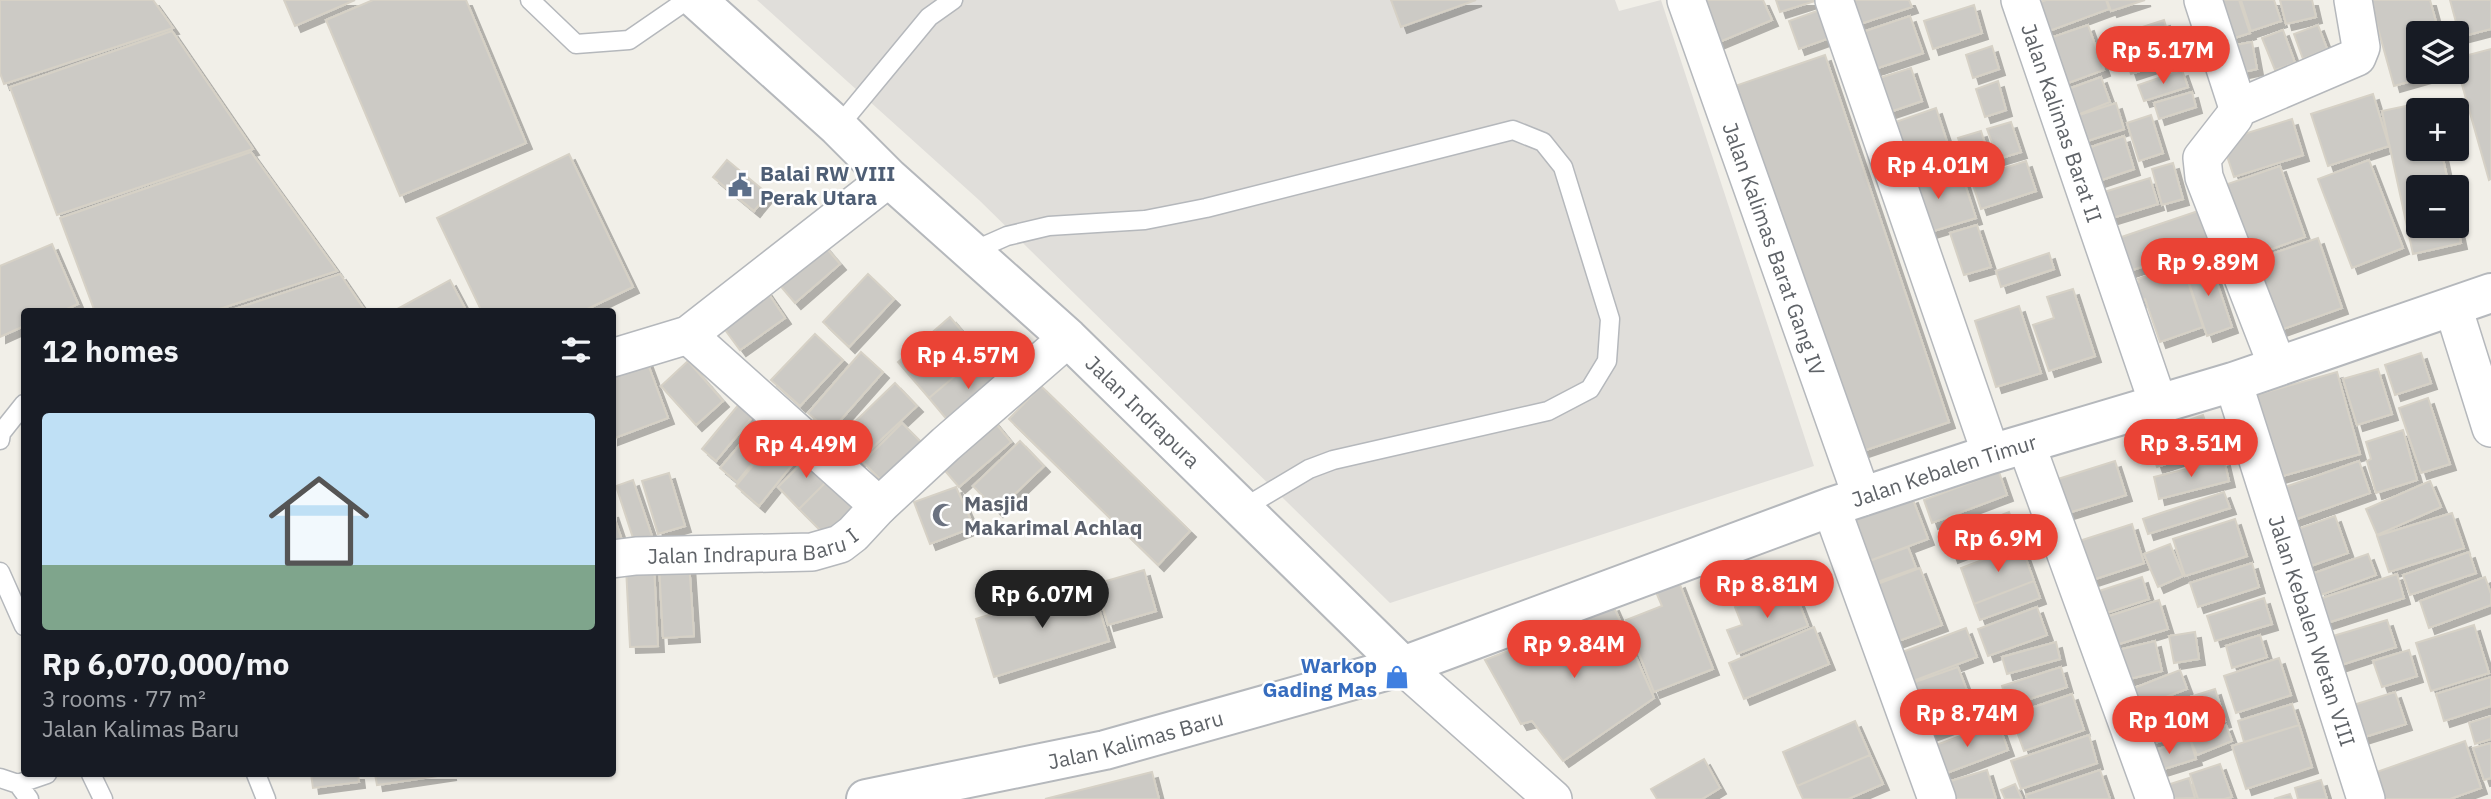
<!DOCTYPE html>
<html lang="en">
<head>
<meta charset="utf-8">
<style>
  :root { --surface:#171b24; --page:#242831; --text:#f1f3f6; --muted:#9ea1a6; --line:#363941; --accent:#ea4335 }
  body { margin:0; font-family:"IBM Plex Sans",sans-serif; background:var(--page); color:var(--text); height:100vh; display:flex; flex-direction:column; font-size:26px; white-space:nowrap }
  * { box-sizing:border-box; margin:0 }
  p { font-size:23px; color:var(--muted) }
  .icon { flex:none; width:38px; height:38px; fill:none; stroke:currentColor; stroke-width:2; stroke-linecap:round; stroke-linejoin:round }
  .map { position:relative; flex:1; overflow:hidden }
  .details { position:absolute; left:21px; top:308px; width:595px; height:469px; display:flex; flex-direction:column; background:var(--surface); border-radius:7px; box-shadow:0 2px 5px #0004 }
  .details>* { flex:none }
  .tools { position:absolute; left:2406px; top:21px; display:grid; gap:14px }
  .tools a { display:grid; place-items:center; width:63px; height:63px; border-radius:7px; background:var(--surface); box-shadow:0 2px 5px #0004; font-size:35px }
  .price { position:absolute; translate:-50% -60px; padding:0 16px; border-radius:24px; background:var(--accent); color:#fff; font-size:23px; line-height:46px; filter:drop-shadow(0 2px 4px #0008) }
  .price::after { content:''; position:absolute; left:50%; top:42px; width:21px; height:16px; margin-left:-10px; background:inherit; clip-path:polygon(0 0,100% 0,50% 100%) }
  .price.on { background:#222; color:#fff }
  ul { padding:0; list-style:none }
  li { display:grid; align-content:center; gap:14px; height:371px; padding:0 21px }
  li+li { border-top:2px solid var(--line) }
  li span { display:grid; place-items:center; height:217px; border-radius:7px; color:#555 }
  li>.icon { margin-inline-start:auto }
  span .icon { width:126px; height:126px; fill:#fffc; stroke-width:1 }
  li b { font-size:30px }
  h2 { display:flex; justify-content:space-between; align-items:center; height:84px; padding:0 21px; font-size:30px }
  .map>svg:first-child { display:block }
</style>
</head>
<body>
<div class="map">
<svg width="2491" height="799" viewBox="0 0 2491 799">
  <defs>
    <filter id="shadow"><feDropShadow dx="6" dy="6" stdDeviation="0" flood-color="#0004"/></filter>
  </defs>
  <rect width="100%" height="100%" fill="#f1efe8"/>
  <path fill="#e0deda" d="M757,0H1615L1619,11L1661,0L1814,466L1390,603L979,200Z"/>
  <path fill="#cccac5" stroke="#d6d1c6" stroke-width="2" filter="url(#shadow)" d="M0,0H153L173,28L4,84L0,73Z
    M284,0H355L295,26Z
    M373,0H466L526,143L400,196L326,20Z
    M1391,0H1476L1401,27Z
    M1701,0H1763L1772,20L1717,43Z
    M1776,0H1818L1780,12Z
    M1843,0H1909L1912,7L1851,27Z
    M2046,0H2106L2109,9L2041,34L2031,5Z
    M2107,0H2145L2111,11Z
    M2205,0H2239L2250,33L2219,43Z
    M2241,0H2274L2281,21L2251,31Z
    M2280,0H2312L2316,17L2286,24Z
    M2370,0H2430L2439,33H2418V72H2443L2394,86Z
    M2450,0H2491V29L2460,37Z
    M1974,5L1982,33L1933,49L1924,21Z
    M1828,7L1838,35L1799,49L1789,21Z
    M1910,16L1923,53L1863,73L1851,36Z
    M2164,20L2176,59L2131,74L2118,35Z
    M2088,25L2104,70L2057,87L2041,41Z
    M2318,25L2327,49L2303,59L2294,34Z
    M2283,30L2295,63L2275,70L2262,38Z
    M172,31L253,149L57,215L10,87Z
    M2252,42L2257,69L2230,75L2224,47Z
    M1992,46L1999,69L1973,78L1966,55Z
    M2491,49V179L2489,180L2457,67V58Z
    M1825,55L1949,422L1854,454L1732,87Z
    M1911,68L1922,101L1875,117L1864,83Z
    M2182,70L2188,87L2144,101L2138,85Z
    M2101,77L2110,102L2067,119L2060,92Z
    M1998,81L2006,110L1985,117L1976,89Z
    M2192,92L2196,107L2159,119L2154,103Z
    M2373,94L2389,146L2328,166L2311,114Z
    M2430,101L2432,110H2418V149H2441L2449,187H2418V226L2457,224L2461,243L2413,254L2382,111Z
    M2116,103L2124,129L2075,145L2067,119Z
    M1936,108L1949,148L1894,167L1881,127Z
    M2151,115L2163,153L2139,161L2127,123Z
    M2292,119L2303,155L2234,177L2222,141Z
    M2011,122L2021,152L1998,159L1987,129Z
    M1981,131L1989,156L1966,163L1958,138Z
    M2124,136L2134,169L2087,185L2076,152Z
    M251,152L337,271L210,312H95L60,218Z
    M569,154L633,287L581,312H482L437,218Z
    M727,160L768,194L754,211L713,177Z
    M2369,160L2403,248L2352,268L2318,179Z
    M2026,161L2036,191L1981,209L1971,179Z
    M2173,163L2183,199L2162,205L2152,169Z
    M1959,166L1976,218L1917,236L1901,184Z
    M2280,166L2305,237L2241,260L2216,188Z
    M2150,178L2158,204L2099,222L2091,196Z
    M2198,211L2209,244L2118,275L2107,242Z
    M1977,225L1991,267L1964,275L1950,233Z
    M2318,238L2342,308L2272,333L2248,262Z
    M52,244L78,304L60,312H24V326L0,337V266Z
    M823,244L840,264L795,303L778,283Z
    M2049,253L2054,269L2001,287L1996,271Z
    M2209,259L2232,327L2207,336L2184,268Z
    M2182,264L2203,327L2160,342L2145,299L2127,306L2122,288L2139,282L2138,279Z
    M340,274L366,312H226Z
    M868,274L894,299L849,347L823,322Z
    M450,280L467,312H392Z
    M2073,289L2095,356L2049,371L2033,325L2054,318L2047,297Z
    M766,290L785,318L740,350L720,323Z
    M2019,306L2041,373L1996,387L1975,321Z
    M950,317L981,354L929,398L898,362Z
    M815,334L843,360L800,406L771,380Z
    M861,352L883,372L830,432L808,413Z
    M2421,353L2431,383L2395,395L2385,365Z
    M981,354L1006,384L954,428L929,398Z
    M646,359L668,418L612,439V371Z
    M688,361L723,401L696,425L661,386Z
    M2378,369L2392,414L2357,425L2343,379Z
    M2337,372L2360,454L2272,479L2249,397Z
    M895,383L917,406L856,463L836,440Z
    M1041,386L1190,531L1158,565L1009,419Z
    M2428,398L2450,464L2421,473L2399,408Z
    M740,403L754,415L716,461L702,449Z
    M988,414L1011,442L959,487L935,459Z
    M2203,415L2214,448L2157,467L2146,435Z
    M902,423L931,452L892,491L863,462Z
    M756,426L772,439L737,482L720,468Z
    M2403,430L2417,480L2376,493L2367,461L2371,459L2366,442Z
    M773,441L796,460L759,506L736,486Z
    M1020,441L1044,466L997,511L973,486Z
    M814,451L835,473L799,509L778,487Z
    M2224,460L2229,481L2159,499L2154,477Z
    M2115,461L2126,495L2068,513L2058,479Z
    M2359,461L2370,493L2280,525L2268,493Z
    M1999,472L2007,495L1932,523L1924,500Z
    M669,473L685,526L658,534L642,481Z
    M835,473L865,503L829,539L799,509Z
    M633,480L652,536L634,541L616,486Z
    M2430,481L2441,507L2377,535L2366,509Z
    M956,487L974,527L930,544L914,502Z
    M2224,492L2230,508L2148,534L2143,519Z
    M1912,497L1928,539L1853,567L1838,525Z
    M612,511L625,549L612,553Z
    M2009,512L2017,532L1952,557L1945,537Z
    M2452,513L2464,548L2389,572L2377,536Z
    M2335,516L2348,553L2305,568L2292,531Z
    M2235,519L2247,556L2185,576L2173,539Z
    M2132,524L2144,563L2080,584L2067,545Z
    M2170,544L2183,576L2158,587L2144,554Z
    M2021,545L2034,581L1974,604L1961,568Z
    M1908,547L1916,568L1861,588L1853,567Z
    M2469,552L2476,573L2410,595L2403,575Z
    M2368,554L2376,575L2321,595L2314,573Z
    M689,562L694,636L663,638L659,564Z
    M2252,563L2259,587L2198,607L2190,583Z
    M654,566L658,646L630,647L626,567Z
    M1920,568L1942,625L1885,646L1864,589Z
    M1144,570L1156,611L1108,625L1096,584Z
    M2397,574L2404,598L2321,625L2313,601Z
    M2142,577L2149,599L2094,617L2087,595Z
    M2485,577L2491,594V605L2429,628L2420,601Z
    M2034,581L2040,598L1980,620L1974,604Z
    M1679,582L1713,669L1654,692L1626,620L1662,606L1656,592Z
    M1091,583L1109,641L994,677L976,619Z
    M1792,585L1808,626L1737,654L1727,630L1742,625L1735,607Z
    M2264,598L2272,624L2215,641L2207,616Z
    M2159,600L2168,629L2106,648L2097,620Z
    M1613,605L1654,698L1563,761L1532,721L1521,724L1485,660L1518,647L1517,642Z
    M2037,607L2047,635L1988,656L1978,629Z
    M2387,620L2396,647L2332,668L2323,639Z
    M2474,625L2489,673L2431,691L2416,643Z
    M1814,627L1829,664L1744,699L1729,663Z
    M1966,628L1977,657L1897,687L1886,658Z
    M2195,632L2199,659L2174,663L2169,636Z
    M2260,635L2267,657L2232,668L2226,646Z
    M2155,641L2162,671L2117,682L2110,652Z
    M2056,642L2060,659L2007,674L2002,657Z
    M2409,650L2417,676L2382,687L2373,661Z
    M2279,658L2291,695L2236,713L2224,676Z
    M1958,667L1967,691L1907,713L1898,688Z
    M2061,667L2067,687L2008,706L2002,686Z
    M2180,670L2187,689L2131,710L2124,692Z
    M2491,677V706L2444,721L2436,694Z
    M2215,689L2225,721L2142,747L2133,715Z
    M2395,692L2406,724L2355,740L2344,708Z
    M2072,694L2084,730L2024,751L2011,715Z
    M1968,697L1976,718L1919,739L1911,718Z
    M2292,704L2299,725L2244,742L2238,721Z
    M2491,716V739L2475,744L2469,723Z
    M1855,721L1870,755L1797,786L1783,752Z
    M1998,722L2008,750L1936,777L1925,749Z
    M2226,725L2232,741L2197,755L2190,739Z
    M2299,725L2312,767L2246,789L2232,746Z
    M2089,735L2097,763L2021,789L2011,761Z
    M2190,739L2196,759L2148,774L2142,754Z
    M2465,741L2481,788L2450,799H2376L2368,775Z
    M2491,743V778L2484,780L2473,748Z
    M1870,755L1883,784L1848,799H1803L1797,786Z
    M1704,759L1720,788L1702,799H1657L1651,789Z
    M2220,764L2232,797L2224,799H2198L2190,774Z
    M1987,770L1996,799H1946L1941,784Z
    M2100,770L2110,799H2027L2026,795Z
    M1152,772L1159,799H1045Z
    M311,774H358L359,782L313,788Z
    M375,774H451L377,785Z
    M2189,778L2195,798L2158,799L2155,789Z
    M2321,780L2327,799H2298L2295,788Z
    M2015,784L2022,799H2005L2001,790Z
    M2290,794L2292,799H2274Z"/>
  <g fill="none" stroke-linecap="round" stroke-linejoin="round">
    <g stroke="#b5b8bc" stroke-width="21">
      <path id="service" d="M530,0L576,44L629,40L687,0
        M838,127L929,17L953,0
        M973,251L1007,236L1049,226L1145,220L1206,208L1513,130L1543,142L1563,167L1610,319L1607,361L1590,389L1548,411L1333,460L1309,469L1242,509
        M0,440L1,433L24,404
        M0,572L24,626
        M91,774L103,799
        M256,774L266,799
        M0,778L18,784L29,799
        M18,784L47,774"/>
    </g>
    <g stroke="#b5b8bc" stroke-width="40">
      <g id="minor">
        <path id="s1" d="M1686,0L1862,497"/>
        <path d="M1834,0L1991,454"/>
        <path id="s2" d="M2020,0L2158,403"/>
        <path d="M2203,0L2238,108"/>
        <path d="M2453,307L2491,428"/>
        <path d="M612,358L688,335L889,178"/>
        <path d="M2277,365L2204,177L2202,158L2234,117L2238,108L2357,57L2361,47L2353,0"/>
        <path id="s3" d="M2233,382L2366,799"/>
        <path d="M2026,444L2155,799"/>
        <path d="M879,506L946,444L1068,338"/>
        <path d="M1831,507L1937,799"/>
        <path id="s4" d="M612,559L636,556L812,552L840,544L853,534L879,506L688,335"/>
        <path d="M1403,666L1553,799"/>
      </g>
    </g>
    <g stroke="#b5b8bc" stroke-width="42">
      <g id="tertiary">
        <path id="s5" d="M697,0L838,127L889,178L1068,338L1403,666"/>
        <path id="s6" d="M866,799L1105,750L1403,666L1831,507L1991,454L2233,382L2491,293"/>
      </g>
    </g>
    <use href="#service" stroke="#fff" stroke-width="18"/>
    <use href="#minor" stroke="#fff" stroke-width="37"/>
    <use href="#tertiary" stroke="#fff" stroke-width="38"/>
  </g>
  <defs>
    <g id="civic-bare" transform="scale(1.89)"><path d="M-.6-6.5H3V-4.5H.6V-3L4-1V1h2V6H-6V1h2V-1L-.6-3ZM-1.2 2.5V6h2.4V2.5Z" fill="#5c6f8a" stroke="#fff" stroke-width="2.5" paint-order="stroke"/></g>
    <g id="mosque-bare" transform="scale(1.89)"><path d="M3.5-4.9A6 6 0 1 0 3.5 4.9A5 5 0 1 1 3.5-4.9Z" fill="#6b7280" stroke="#fff" stroke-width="2.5" paint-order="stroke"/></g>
    <g id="shop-bare" transform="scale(1.89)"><path d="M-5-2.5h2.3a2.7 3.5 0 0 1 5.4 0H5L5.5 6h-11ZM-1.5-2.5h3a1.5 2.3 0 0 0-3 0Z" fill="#3f7fe0" stroke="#fff" stroke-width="2.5" paint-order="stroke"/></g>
  </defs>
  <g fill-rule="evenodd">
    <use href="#civic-bare" x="740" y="185"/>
    <use href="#mosque-bare" x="944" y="515"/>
    <use href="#shop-bare" x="1397" y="677"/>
  </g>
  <g text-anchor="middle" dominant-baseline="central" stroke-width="5" stroke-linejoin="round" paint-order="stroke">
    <g font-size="21" fill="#5f6368" stroke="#fff">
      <text stroke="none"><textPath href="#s2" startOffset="130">Jalan Kalimas Barat II</textPath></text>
      <text stroke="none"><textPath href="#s1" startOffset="264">Jalan Kalimas Barat Gang IV</textPath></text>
      <text stroke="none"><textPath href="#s5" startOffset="607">Jalan Indrapura</textPath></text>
      <text stroke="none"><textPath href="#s6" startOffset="1129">Jalan Kebalen Timur</textPath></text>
      <text stroke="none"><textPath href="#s4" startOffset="142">Jalan Indrapura Baru I</textPath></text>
      <text stroke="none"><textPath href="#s3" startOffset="261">Jalan Kebalen Wetan VIII</textPath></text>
      <text stroke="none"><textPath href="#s6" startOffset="276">Jalan Kalimas Baru</textPath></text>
    </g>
    <g font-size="21" font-weight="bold" fill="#4e5e75" stroke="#fff" text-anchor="start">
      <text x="760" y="173">Balai RW VIII<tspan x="760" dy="24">Perak Utara</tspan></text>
    </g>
    <g font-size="21" font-weight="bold" fill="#5b616d" stroke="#fff" text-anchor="start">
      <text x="964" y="503">Masjid<tspan x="964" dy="24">Makarimal Achlaq</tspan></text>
    </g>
    <g font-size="21" font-weight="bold" fill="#366cbe" stroke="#fff" text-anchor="end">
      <text x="1377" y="665">Warkop<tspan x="1377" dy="24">Gading Mas</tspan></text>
    </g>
  </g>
</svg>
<div class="tools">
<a><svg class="icon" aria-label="layers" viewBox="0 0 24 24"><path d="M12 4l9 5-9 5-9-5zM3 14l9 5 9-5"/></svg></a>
<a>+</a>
<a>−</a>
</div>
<b class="price" style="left:2163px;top:86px">Rp 5.17M</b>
<b class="price" style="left:1938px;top:201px">Rp 4.01M</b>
<b class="price" style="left:2208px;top:298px">Rp 9.89M</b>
<b class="price" style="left:968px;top:391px">Rp 4.57M</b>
<b class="price" style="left:2191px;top:479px">Rp 3.51M</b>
<b class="price" style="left:806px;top:480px">Rp 4.49M</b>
<b class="price" style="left:1998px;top:574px">Rp 6.9M</b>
<b class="price" style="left:1767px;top:620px">Rp 8.81M</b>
<b class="price on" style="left:1042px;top:630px">Rp 6.07M</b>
<b class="price" style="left:1574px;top:680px">Rp 9.84M</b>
<b class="price" style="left:1967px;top:749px">Rp 8.74M</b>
<b class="price" style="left:2169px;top:756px">Rp 10M</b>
<section class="details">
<h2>12 homes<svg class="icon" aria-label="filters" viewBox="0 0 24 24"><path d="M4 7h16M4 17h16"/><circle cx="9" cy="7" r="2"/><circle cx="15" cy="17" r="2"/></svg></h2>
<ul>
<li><span style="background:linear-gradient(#bfe0f5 70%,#7fa58c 0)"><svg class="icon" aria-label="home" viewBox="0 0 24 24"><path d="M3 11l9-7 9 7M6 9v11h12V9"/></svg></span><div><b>Rp 6,070,000/mo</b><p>3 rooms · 77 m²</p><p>Jalan Kalimas Baru</p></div></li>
</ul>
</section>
</div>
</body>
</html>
